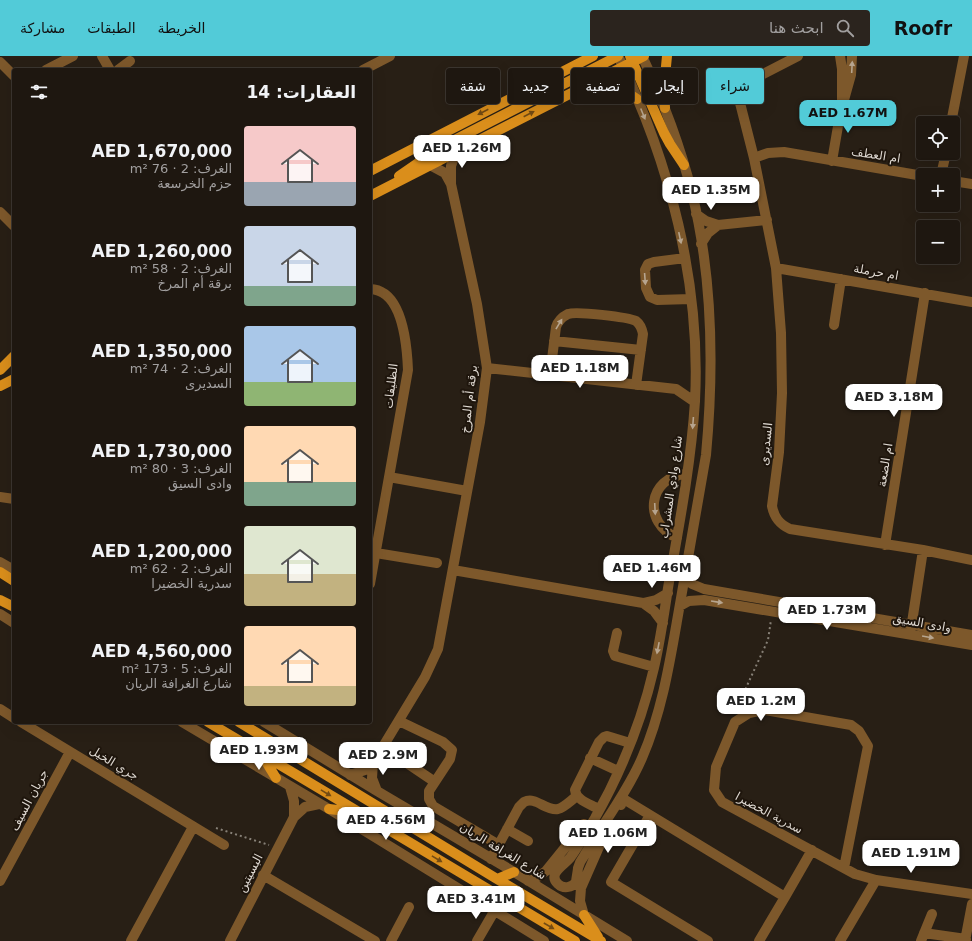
<!DOCTYPE html>
<html lang="ar">
<head>
<meta charset="utf-8">
<style>
  :root { --surface:#1e1710; --page:#2b241e; --text:#f1f3f6; --muted:#a19f9f; --line:#3c3630; --accent:#52cbd8 }
  body { margin:0; font-family:"DejaVu Sans","Noto Naskh Arabic",sans-serif; background:var(--page); color:var(--text); direction:rtl; height:100vh; display:flex; flex-direction:column; font-size:15px; white-space:nowrap }
  * { box-sizing:border-box; margin:0 }
  p { font-size:13px; color:var(--muted) }
  .icon { flex:none; width:22px; height:22px; fill:none; stroke:currentColor; stroke-width:2; stroke-linecap:round; stroke-linejoin:round }
  .map { position:relative; flex:1; overflow:hidden; direction:ltr }
  .side { position:absolute; left:12px; top:12px; width:360px; height:656px; display:flex; flex-direction:column; background:var(--surface); border-radius:4px; box-shadow:0 4px 16px #0002,0 0 0 1px var(--line); direction:rtl }
  .side>* { flex:none }
  .banner { position:absolute; left:384px; top:12px; width:380px; height:36px; direction:rtl; display:flex; gap:8px }
  .controls { position:absolute; left:916px; top:60px; display:grid; gap:8px }
  .controls a { display:grid; place-items:center; width:44px; height:44px; border-radius:4px; background:var(--surface); box-shadow:0 4px 16px #0002,0 0 0 1px var(--line); font-size:20px }
  .price { position:absolute; translate:-50% -34px; padding:0 9px; border-radius:8px; background:#fff; color:#222; font-size:13px; line-height:26px; filter:drop-shadow(0 1px 2px #0008) }
  .price::after { content:''; position:absolute; left:50%; top:24px; width:12px; height:9px; margin-left:-6px; background:inherit; clip-path:polygon(0 0,100% 0,50% 100%) }
  .price.on { background:var(--accent); color:#111 }
  ul { padding:0; list-style:none }
  li { display:flex; align-items:center; gap:12px; height:100px; padding:0 16px }
  li span { display:grid; place-items:center; flex:none; width:112px; height:80px; border-radius:4px; color:#555 }
  li>.icon { margin-inline-start:auto }
  span .icon { width:48px; height:48px; fill:#fffc; stroke-width:1 }
  li b { font-size:17px }
  h2 { display:flex; justify-content:space-between; align-items:center; height:48px; padding:0 16px; font-size:17px }
  .chip { padding:0 14px; border-radius:4px; background:var(--surface); box-shadow:0 4px 16px #0002,0 0 0 1px var(--line); font-size:14px; line-height:36px }
  .chip.on { background:var(--accent); color:#111 }
  header { display:flex; align-items:center; gap:24px; box-sizing:border-box; height:56px; padding:0 20px; background:var(--accent); color:#111 }
  header strong { font-size:19px }
  nav { display:flex; gap:22px; margin-inline-start:auto; font-size:14px }
  .search { width:280px; height:36px; background:var(--page); display:flex; align-items:center; gap:10px; box-sizing:border-box; padding:0 14px; border-radius:4px; color:var(--muted); font-size:15px }
  .map>svg:first-child { display:block }
</style>
</head>
<body>
<header>
<strong>Roofr</strong>
<div class="search"><svg class="icon" aria-label="search" viewBox="0 0 24 24"><circle cx="10" cy="10" r="6"/><path d="M15 15l6 6"/></svg>ابحث هنا</div>
<nav><a>الخريطة</a><a>الطبقات</a><a>مشاركة</a></nav>
</header>
<div class="map">
<svg width="972" height="885" viewBox="0 0 972 885">
  <rect width="100%" height="100%" fill="#281f15"/>
  <g fill="none" stroke-linecap="round" stroke-linejoin="round">
    <path stroke="#878077" stroke-width="2" stroke-dasharray="2 3" stroke-linecap="butt" d="M746,648L745,634L768,584L771,564
      M216,772L269,789"/>
    <path stroke="#7d582b" stroke-width="10" d="M102,0L110,14
      M618,0C670,106 701,227 695,345C691,408 679,470 668,532C664,559 660,586 654,612C642,664 621,716 595,762C587,775 579,790 570,802C564,809 547,818 558,828C563,833 572,832 576,826C576,824 578,814 578,812C579,808 581,804 584,800C603,767 627,737 642,702C661,658 669,611 677,565C687,510 696,454 706,399C714,312 713,222 692,137C680,89 663,44 642,0
      M798,0L748,26L741,33L739,37V43L754,102L776,212L781,277L782,337L779,396L772,450C774,461 779,468 790,473L923,494L972,504
      M0,6L14,20
      M46,14L73,0
      M118,14L130,5
      M363,14L390,0
      M844,44L851,19L852,0
      M951,67L964,0
      M754,102L768,97L784,96L923,120
      M832,105L842,47V13L840,0
      M430,109L445,117L451,128
      M941,119L946,97
      M953,125L972,128
      M0,156L14,170
      M696,158L706,165L718,169L767,164
      M701,188L708,177L718,169
      M685,202L654,206L648,208L645,214L646,232L650,241L657,244L691,243
      M776,212L972,246
      M370,233C403,234 407,290 408,314L370,528
      M834,269L841,223
      M554,285L641,294
      M487,312L676,333L695,346
      M550,319L556,271C558,265 562,261 568,258C576,255 628,261 636,265C640,268 642,273 643,278L636,329
      M389,421L467,435
      M0,441L14,443
      M677,482C642,467 648,421 686,418
      M885,489L925,237
      M376,497L437,507
      M0,506L14,514
      M453,514L643,547L656,544L668,537
      M685,521L692,528L704,533L972,579
      M643,547L654,555L663,567
      M680,550L689,545L704,544L972,589
      M0,558L14,567
      M911,573L923,494
      M617,577L613,595L615,600L654,611
      M0,653L14,662
      M399,665L443,686L452,694L450,703L429,735V743L433,750L499,789
      M21,666L224,789
      M182,666L329,753L544,885
      M264,666L377,735L514,816L627,885
      M383,691L435,726
      M590,702L618,715
      M373,707L372,722L377,735
      M350,719L365,714L373,707L425,621L438,593L480,366L487,312L477,248L451,128V110L456,96
      M290,731L294,745V761
      M621,749L622,742L785,841L812,794
      M595,751C587,747 576,743 575,734L599,686L604,681L607,680L630,687
      M650,759L611,826L708,885
      M507,773L528,785
      M491,803L519,751L524,746C536,740 545,755 558,753C565,751 571,744 577,740
      M844,812L868,690L859,675L851,669L765,654L749,657L735,666L716,711L714,734L722,746L855,818L876,824L972,838
      M263,819L375,885
      M0,825L70,696
      M528,825L535,823L546,815L584,768
      M584,859L580,845L581,832L606,775
      M924,877L966,883
      M131,885L193,771
      M230,885L294,761L305,751L319,748
      M391,885L409,851
      M477,885L495,854
      M759,885L785,841
      M840,885L876,824
      M921,885L932,858
      M965,885L972,848"/>
    <path stroke="#da8e1b" stroke-width="10" d="M630,0L664,77L670,88L684,109
      M591,27C608,28 623,33 637,43
      M665,52L664,31L667,0
      M370,115L593,0
      M399,120L441,91L618,0
      M370,140L644,0
      M0,314L14,300
      M0,330L14,323
      M0,516L14,525
      M0,544L14,551
      M208,666L575,885
      M239,666L497,823L601,885
      M262,699L276,722
      M329,753L355,756
      M497,823L514,816
      M584,859L598,881"/>
  </g>
  <defs><path id="oneway-solid" d="M-6-.8H1V-3.2L6.5 0L1 3.2V.8H-6Z"/></defs>
  <g fill="#b7a58f">
    <use href="#oneway-solid" transform="translate(852 11) rotate(-87)"/>
    <use href="#oneway-solid" transform="translate(643 58) rotate(68)"/>
    <use href="#oneway-solid" transform="translate(680 182) rotate(78)"/>
    <use href="#oneway-solid" transform="translate(645 223) rotate(86)"/>
    <use href="#oneway-solid" transform="translate(559 268) rotate(-59)"/>
    <use href="#oneway-solid" transform="translate(693 367) rotate(94)"/>
    <use href="#oneway-solid" transform="translate(655 453) rotate(87)"/>
    <use href="#oneway-solid" transform="translate(717 546) rotate(9)"/>
    <use href="#oneway-solid" transform="translate(928 581) rotate(10)"/>
    <use href="#oneway-solid" transform="translate(658 592) rotate(101)"/>
  </g>
  <g fill="#734b13">
    <use href="#oneway-solid" transform="translate(483 56) rotate(153)"/>
    <use href="#oneway-solid" transform="translate(529 58) rotate(-27)"/>
    <use href="#oneway-solid" transform="translate(326 737) rotate(31)"/>
    <use href="#oneway-solid" transform="translate(437 803) rotate(31)"/>
    <use href="#oneway-solid" transform="translate(549 870) rotate(30)"/>
  </g>
  <g text-anchor="middle" dominant-baseline="central" stroke-width="4" stroke-linejoin="round" paint-order="stroke">
    <g font-size="12" fill="#ded8d1" stroke="#1e150c">
      <text transform="translate(876 99) rotate(9)">ام العطف</text>
      <text transform="translate(876 216) rotate(10)">ام حرملة</text>
      <text transform="translate(391 330) rotate(-83)">الظليفات</text>
      <text transform="translate(469 343) rotate(-83)">برقة أم المرخ</text>
      <text transform="translate(766 388) rotate(-84)">السديرى</text>
      <text transform="translate(885 409) rotate(-81)">ام الضعة</text>
      <text transform="translate(671 431) rotate(-82)">شارع وادي المشراب</text>
      <text transform="translate(922 567) rotate(10)">وادى السيق</text>
      <text transform="translate(114 707) rotate(31)">جري الخيل</text>
      <text transform="translate(29 744) rotate(-62)">جريان السيف</text>
      <text transform="translate(769 757) rotate(28)">سدرية الخضيرا</text>
      <text transform="translate(503 795) rotate(31)">شارع الغرافة الريان</text>
      <text transform="translate(250 817) rotate(-63)">البسيتين</text>
    </g>
  </g>
</svg>
<div class="controls">
<a><svg class="icon" aria-label="locate" viewBox="0 0 24 24"><circle cx="12" cy="12" r="6"/><path d="M12 2v4M12 18v4M2 12h4M18 12h4"/></svg></a>
<a>+</a>
<a>−</a>
</div>
<b class="price on" style="left:848px;top:78px">AED 1.67M</b>
<b class="price" style="left:462px;top:113px">AED 1.26M</b>
<b class="price" style="left:711px;top:155px">AED 1.35M</b>
<b class="price" style="left:580px;top:333px">AED 1.18M</b>
<b class="price" style="left:894px;top:362px">AED 3.18M</b>
<b class="price" style="left:652px;top:533px">AED 1.46M</b>
<b class="price" style="left:827px;top:575px">AED 1.73M</b>
<b class="price" style="left:761px;top:666px">AED 1.2M</b>
<b class="price" style="left:259px;top:715px">AED 1.93M</b>
<b class="price" style="left:383px;top:720px">AED 2.9M</b>
<b class="price" style="left:386px;top:785px">AED 4.56M</b>
<b class="price" style="left:608px;top:798px">AED 1.06M</b>
<b class="price" style="left:911px;top:818px">AED 1.91M</b>
<b class="price" style="left:476px;top:864px">AED 3.41M</b>
<div class="banner">
<a class="chip on">شراء</a>
<a class="chip">إيجار</a>
<a class="chip">تصفية</a>
<a class="chip">جديد</a>
<a class="chip">شقة</a>
</div>
<section class="side">
<h2>العقارات: 14<svg class="icon" aria-label="filters" viewBox="0 0 24 24"><path d="M4 7h16M4 17h16"/><circle cx="9" cy="7" r="2"/><circle cx="15" cy="17" r="2"/></svg></h2>
<ul>
<li><span style="background:linear-gradient(#f6c9c9 70%,#9aa5b1 0)"><svg class="icon" aria-label="home" viewBox="0 0 24 24"><path d="M3 11l9-7 9 7M6 9v11h12V9"/></svg></span><div><b>AED 1,670,000</b><p>الغرف: 2 · 76 m²</p><p>حزم الخرسعة</p></div></li>
<li><span style="background:linear-gradient(#c9d6e8 75%,#7fa58c 0)"><svg class="icon" aria-label="home" viewBox="0 0 24 24"><path d="M3 11l9-7 9 7M6 9v11h12V9"/></svg></span><div><b>AED 1,260,000</b><p>الغرف: 2 · 58 m²</p><p>برقة أم المرخ</p></div></li>
<li><span style="background:linear-gradient(#a9c7e8 70%,#8fb573 0)"><svg class="icon" aria-label="home" viewBox="0 0 24 24"><path d="M3 11l9-7 9 7M6 9v11h12V9"/></svg></span><div><b>AED 1,350,000</b><p>الغرف: 2 · 74 m²</p><p>السديرى</p></div></li>
<li><span style="background:linear-gradient(#ffd9b3 70%,#7fa58c 0)"><svg class="icon" aria-label="home" viewBox="0 0 24 24"><path d="M3 11l9-7 9 7M6 9v11h12V9"/></svg></span><div><b>AED 1,730,000</b><p>الغرف: 3 · 80 m²</p><p>وادى السيق</p></div></li>
<li><span style="background:linear-gradient(#dfe7d0 60%,#c2b280 0)"><svg class="icon" aria-label="home" viewBox="0 0 24 24"><path d="M3 11l9-7 9 7M6 9v11h12V9"/></svg></span><div><b>AED 1,200,000</b><p>الغرف: 2 · 62 m²</p><p>سدرية الخضيرا</p></div></li>
<li><span style="background:linear-gradient(#ffd9b3 75%,#c2b280 0)"><svg class="icon" aria-label="home" viewBox="0 0 24 24"><path d="M3 11l9-7 9 7M6 9v11h12V9"/></svg></span><div><b>AED 4,560,000</b><p>الغرف: 5 · 173 m²</p><p>شارع الغرافة الريان</p></div></li>
</ul>
</section>
</div>
</body>
</html>
